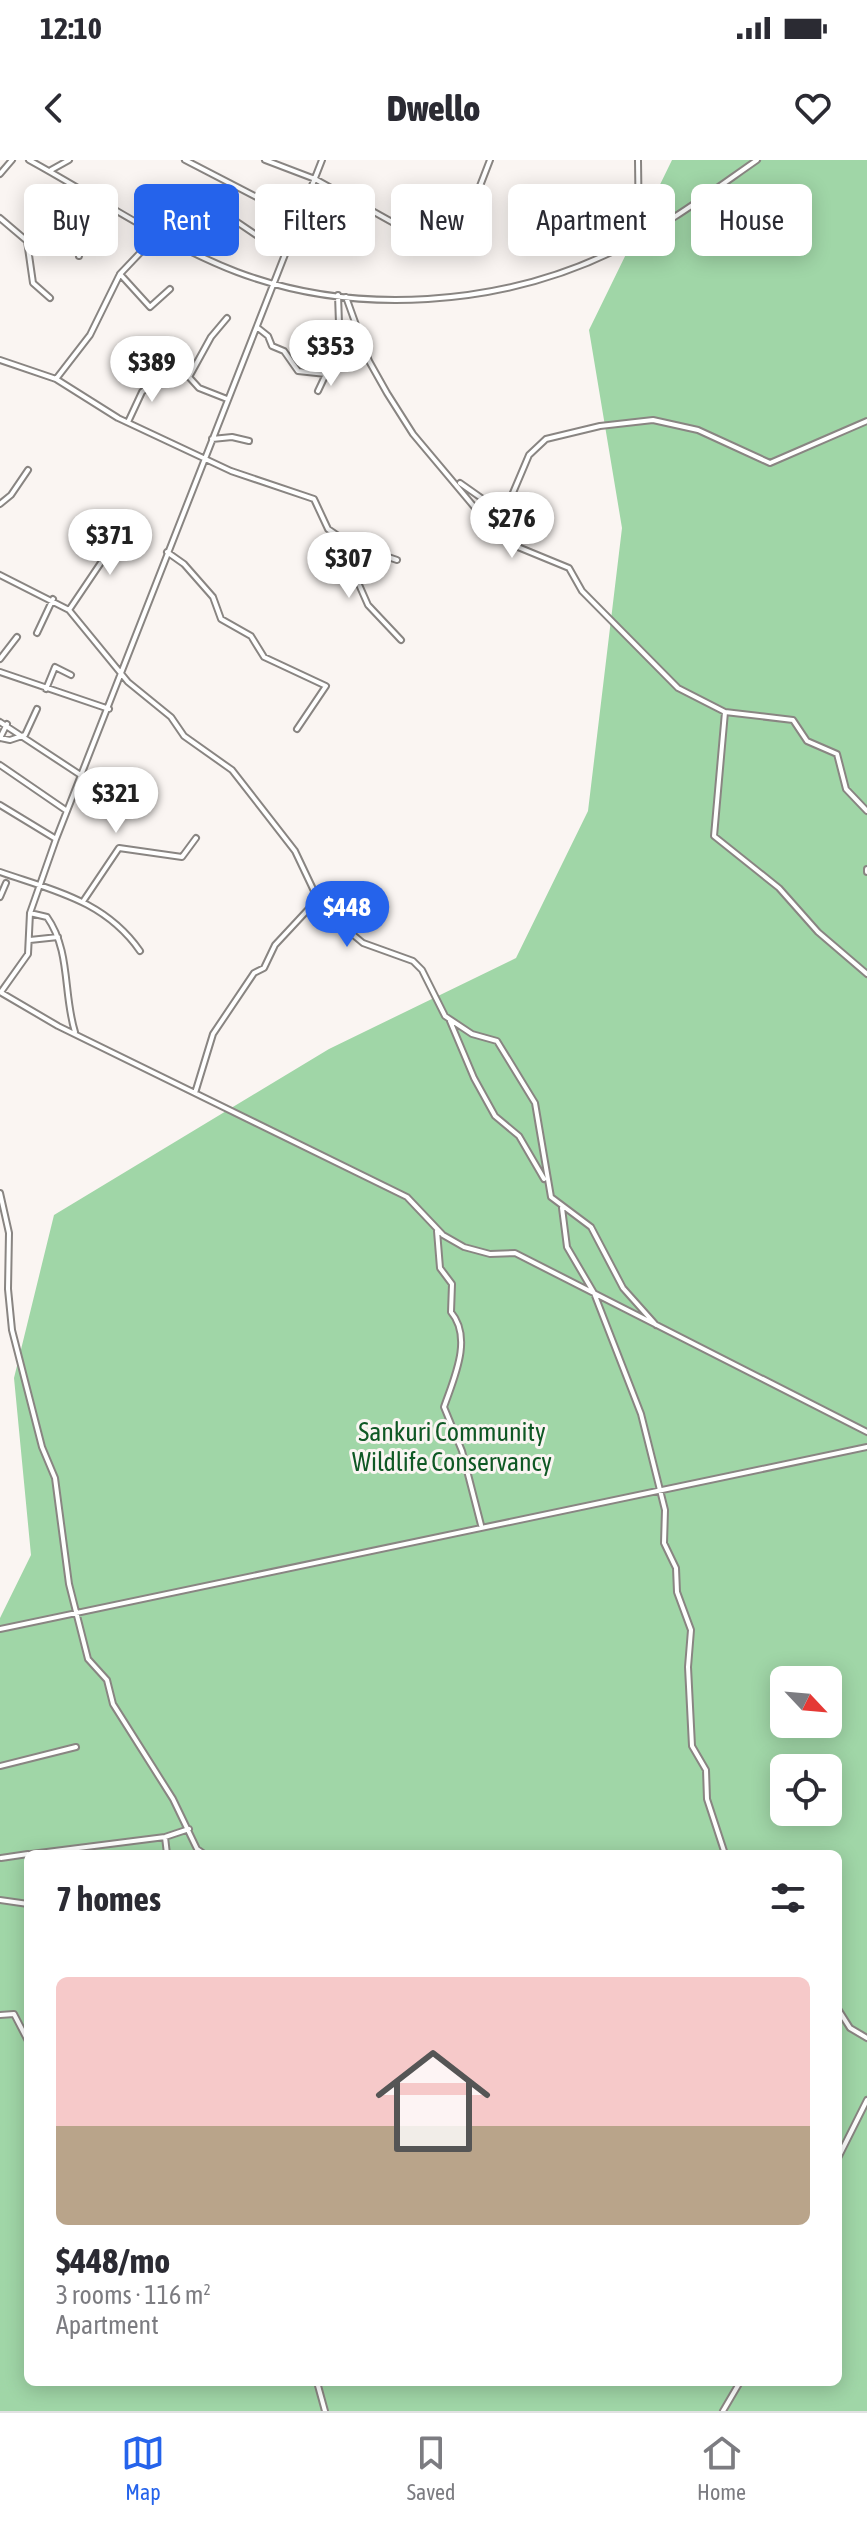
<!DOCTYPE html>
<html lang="en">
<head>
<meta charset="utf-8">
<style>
  :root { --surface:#fff; --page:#f7f7f7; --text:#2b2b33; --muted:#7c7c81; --line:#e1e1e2; --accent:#2563eb }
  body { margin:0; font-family:"Asap Condensed",sans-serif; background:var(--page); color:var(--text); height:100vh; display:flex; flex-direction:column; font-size:30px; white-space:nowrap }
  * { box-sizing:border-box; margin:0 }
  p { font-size:26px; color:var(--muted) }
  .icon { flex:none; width:44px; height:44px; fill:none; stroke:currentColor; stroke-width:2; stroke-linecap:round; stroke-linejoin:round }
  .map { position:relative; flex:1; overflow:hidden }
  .drawer { position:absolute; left:24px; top:1690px; width:818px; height:536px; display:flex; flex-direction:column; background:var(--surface); border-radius:12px; box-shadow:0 4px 20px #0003 }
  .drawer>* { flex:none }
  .hud { position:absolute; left:24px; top:24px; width:820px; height:72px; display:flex; gap:16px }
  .needle { width:52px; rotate:116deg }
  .fabs { position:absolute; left:770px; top:1506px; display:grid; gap:16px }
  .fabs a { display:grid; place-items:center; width:72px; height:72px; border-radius:12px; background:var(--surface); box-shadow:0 4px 20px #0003; font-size:40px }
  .price { position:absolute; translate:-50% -68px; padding:0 18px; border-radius:28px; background:#fff; color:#222; font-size:26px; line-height:52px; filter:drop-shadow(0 2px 4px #0008) }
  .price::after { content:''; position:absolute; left:50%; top:48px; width:24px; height:18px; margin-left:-12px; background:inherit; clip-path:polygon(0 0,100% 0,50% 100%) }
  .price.selected { background:var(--accent); color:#fff }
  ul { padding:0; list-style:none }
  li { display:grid; align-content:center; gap:16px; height:424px; padding:0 32px }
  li+li { border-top:2px solid var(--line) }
  li span { display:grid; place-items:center; height:248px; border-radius:12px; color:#555 }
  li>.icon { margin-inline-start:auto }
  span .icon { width:144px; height:144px; fill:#fffc; stroke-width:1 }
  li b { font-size:34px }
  h2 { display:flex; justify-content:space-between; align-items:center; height:96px; padding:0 32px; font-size:34px }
  .tag { padding:0 28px; border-radius:12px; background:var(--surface); box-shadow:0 4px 20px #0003; font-size:28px; line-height:72px }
  .tag.selected { background:var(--accent); color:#fff }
  .status { display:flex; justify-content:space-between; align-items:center; height:56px; padding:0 40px; background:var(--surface); direction:ltr }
  .status svg { height:22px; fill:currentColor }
  header { display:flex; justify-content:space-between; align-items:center; height:104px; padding:0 32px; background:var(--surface); font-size:36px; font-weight:800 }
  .tab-bar { display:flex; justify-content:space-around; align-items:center; height:112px; border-top:2px solid var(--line); background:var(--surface); font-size:22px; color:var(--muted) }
  .tab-bar a { display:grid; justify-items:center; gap:4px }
  .tab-bar .selected { color:var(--accent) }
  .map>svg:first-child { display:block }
</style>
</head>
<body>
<div class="status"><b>12:10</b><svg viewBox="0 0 49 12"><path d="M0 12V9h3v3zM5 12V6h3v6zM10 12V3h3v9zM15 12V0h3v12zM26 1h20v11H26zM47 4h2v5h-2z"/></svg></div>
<header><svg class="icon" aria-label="back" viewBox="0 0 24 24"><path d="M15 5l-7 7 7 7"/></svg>Dwello<svg class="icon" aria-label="heart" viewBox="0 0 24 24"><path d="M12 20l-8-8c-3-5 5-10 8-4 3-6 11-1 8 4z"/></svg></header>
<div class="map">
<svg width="867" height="2251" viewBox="0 0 867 2251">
  <rect width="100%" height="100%" fill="#faf5f2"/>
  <path fill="#a0d6a7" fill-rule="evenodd" d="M672,0H867V2251H0V1458L31,1395L14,1218L54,1055L329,889L516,798L588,651L622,368L589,170ZM784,1520H828V1564H784ZM784,1608H828V1652H784ZM28,1694H838V2222H28Z"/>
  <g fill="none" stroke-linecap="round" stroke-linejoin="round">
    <g stroke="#898582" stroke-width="8">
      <path id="minor" d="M29,0C97,37 164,84 237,112C356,157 501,146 614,91C665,67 711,32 757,0
        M185,0L341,81
        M265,0L315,19L426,81
        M638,0L639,77
        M51,10L69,0
        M0,14L12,0
        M468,57L490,0
        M0,58L27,81L62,61L73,27
        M62,61L81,86L79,96
        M163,74L199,46L209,43L271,85L288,90
        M27,81L33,123L50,138
        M120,114L150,147L170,129
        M346,137L369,201L387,233L413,274L497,374L513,385L569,408L582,431L678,528L725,552L793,560L807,581L837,594L846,629L867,651
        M258,168L268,176L272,186L284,191L298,211L326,214L330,198L340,192L338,135
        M0,200L56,219L118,258L231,311L314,339L328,369L350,384L397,400
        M56,219L90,175L120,114L159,73
        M318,231L326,214
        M227,239L199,228L189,217L211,177L227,158
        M128,262L142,232L158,217H189
        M212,279L232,277L249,281
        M460,323L504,354
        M0,344L11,335L28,310
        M500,376L504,354L529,295L546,279L600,266L653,260L698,270L770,303L867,261
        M338,377L368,445L401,480
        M167,392L184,404L213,437L221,459L251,476L264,497L326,526L297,569
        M0,415L69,450L128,522L171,557L184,576L232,610L295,691L323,750L363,783L413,801L422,810L445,856L472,874L497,881L535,943L551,1037L591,1067L623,1128L656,1165
        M69,450L125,367
        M37,473L53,439
        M0,499L17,477
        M0,512L109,549
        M46,529L55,507L71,515
        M725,552L714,676L779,728L818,772L867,814
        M0,562L82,616
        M0,578L10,580L25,575L37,549
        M0,578L7,564
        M0,605L67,651
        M0,645L56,679
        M867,709V712
        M0,712C55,731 105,741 140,791
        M0,737L6,723
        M84,740L119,688L182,697L196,678
        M30,753L47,757C71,791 63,834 75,872
        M30,780L58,777
        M0,832L58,866L407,1037L443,1075L464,1087L490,1094L515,1093L867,1272
        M1,832L28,794L30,753L56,679L322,0
        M450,861L474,918L495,956L519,976L544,1019
        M195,933L213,874L254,813L264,808L275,785L316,741
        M0,1033L9,1073L8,1129L12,1170L42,1287L55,1318L69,1424L88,1499L107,1520L113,1544L173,1639L197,1689L204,1694
        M562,1048L567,1087L594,1133L641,1254L665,1350L664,1383L676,1408L677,1432L691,1470L688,1507L692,1586L706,1610L707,1639L725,1694
        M437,1071L440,1108L452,1124L451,1152C473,1178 454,1218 444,1247L462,1291L481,1365
        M0,1469L867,1287
        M0,1606L76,1587
        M165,1677L167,1694
        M31,1694L165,1677L189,1669
        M1,1698L28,1694
        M0,1740L28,1744
        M838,1849L850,1868L867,1878
        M0,1855L14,1854L28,1881
        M838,1998L867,1940
        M317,2222L325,2251
        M723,2251L740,2222"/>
    </g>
    <use href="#minor" stroke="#fff" stroke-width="4"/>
  </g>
  <g text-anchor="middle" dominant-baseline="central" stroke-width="6" stroke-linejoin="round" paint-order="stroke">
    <g font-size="26" fill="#0e5824" stroke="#faf5f2">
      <text x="452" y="1272">Sankuri Community<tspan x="452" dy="30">Wildlife Conservancy</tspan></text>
    </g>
  </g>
</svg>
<div class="fabs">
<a><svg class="needle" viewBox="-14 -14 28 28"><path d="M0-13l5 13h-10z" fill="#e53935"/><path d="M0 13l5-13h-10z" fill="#7c7c81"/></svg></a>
<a><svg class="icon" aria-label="locate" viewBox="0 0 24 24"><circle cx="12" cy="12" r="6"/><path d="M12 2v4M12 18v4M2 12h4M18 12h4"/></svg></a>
</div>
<b class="price" style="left:331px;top:228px">$353</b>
<b class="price" style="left:152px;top:244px">$389</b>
<b class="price" style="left:512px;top:400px">$276</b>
<b class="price" style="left:110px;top:417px">$371</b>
<b class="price" style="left:349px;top:440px">$307</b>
<b class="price" style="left:116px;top:675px">$321</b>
<b class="price selected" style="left:347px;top:789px">$448</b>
<div class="hud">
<a class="tag">Buy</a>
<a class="tag selected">Rent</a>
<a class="tag">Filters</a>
<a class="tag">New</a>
<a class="tag">Apartment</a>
<a class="tag">House</a>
</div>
<section class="drawer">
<h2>7 homes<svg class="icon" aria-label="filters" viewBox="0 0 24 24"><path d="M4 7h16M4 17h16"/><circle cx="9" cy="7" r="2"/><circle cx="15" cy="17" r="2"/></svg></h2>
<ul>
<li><span style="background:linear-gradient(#f6c9c9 60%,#b9a48a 0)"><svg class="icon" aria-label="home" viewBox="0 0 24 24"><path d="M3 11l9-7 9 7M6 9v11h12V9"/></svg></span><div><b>$448/mo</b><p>3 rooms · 116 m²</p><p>Apartment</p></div></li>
</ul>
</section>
</div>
<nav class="tab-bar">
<a class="selected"><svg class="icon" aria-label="map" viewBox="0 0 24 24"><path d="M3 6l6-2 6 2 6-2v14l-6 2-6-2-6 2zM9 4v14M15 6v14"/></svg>Map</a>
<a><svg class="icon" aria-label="saved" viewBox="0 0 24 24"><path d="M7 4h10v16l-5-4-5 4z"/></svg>Saved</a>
<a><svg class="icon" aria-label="home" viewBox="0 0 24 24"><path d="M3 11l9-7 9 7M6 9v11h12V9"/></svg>Home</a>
</nav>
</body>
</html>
